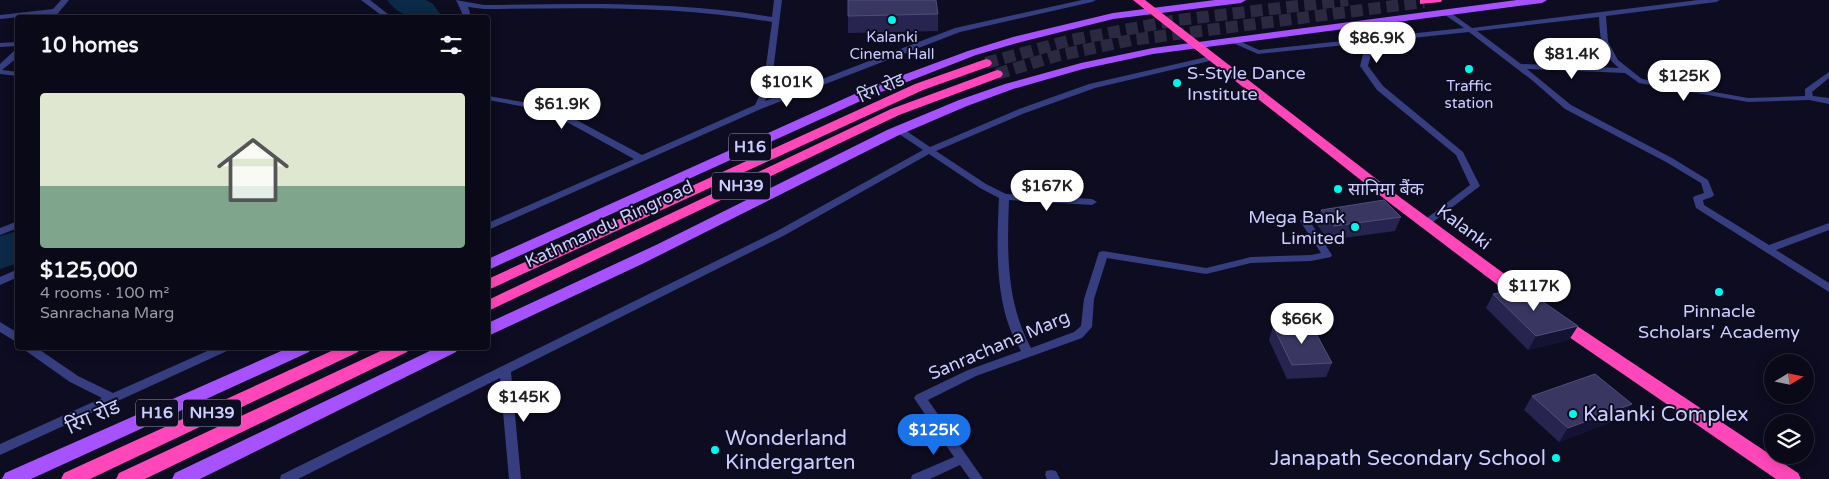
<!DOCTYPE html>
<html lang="en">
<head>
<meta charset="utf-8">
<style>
  :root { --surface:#0a0918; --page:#131221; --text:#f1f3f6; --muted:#999aa2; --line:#2a2a37; --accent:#1a73e8 }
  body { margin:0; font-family:"Varela Round","Noto Sans Devanagari",sans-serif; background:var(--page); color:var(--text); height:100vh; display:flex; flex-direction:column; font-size:19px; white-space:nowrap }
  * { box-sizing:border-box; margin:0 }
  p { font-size:16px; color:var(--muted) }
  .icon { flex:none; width:28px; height:28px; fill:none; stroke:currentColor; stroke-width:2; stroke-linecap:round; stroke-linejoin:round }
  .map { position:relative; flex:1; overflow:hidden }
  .details { position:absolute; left:15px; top:15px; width:475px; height:335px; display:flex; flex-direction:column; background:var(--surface); border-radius:5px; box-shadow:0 2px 12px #0003,0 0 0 1px var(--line) }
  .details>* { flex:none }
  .needle { width:32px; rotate:80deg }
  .controls { position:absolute; left:1764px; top:354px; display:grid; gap:10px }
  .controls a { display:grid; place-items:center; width:50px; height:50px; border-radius:50%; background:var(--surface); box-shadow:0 2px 12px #0003,0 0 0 1px var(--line); font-size:25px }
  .price { position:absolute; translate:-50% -42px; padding:0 11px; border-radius:18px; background:#fff; color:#222; font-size:16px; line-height:32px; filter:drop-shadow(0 1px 2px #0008) }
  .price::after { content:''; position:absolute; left:50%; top:30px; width:15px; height:11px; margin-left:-8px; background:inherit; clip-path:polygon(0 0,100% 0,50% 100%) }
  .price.on { background:var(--accent); color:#fff }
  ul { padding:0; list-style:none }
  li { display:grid; align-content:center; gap:10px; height:265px; padding:0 25px }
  li span { display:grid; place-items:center; height:155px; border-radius:5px; color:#555 }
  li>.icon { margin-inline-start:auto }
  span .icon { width:90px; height:90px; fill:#fffc; stroke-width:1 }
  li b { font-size:21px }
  h2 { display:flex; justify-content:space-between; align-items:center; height:60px; padding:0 25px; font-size:21px }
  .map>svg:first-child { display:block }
</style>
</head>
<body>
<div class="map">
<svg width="1829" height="479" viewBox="0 0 1829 479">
  <rect width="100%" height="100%" fill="#0d0c20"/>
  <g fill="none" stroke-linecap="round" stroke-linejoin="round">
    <path fill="#0b2a46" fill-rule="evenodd" d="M387,0H426L433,4L443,18C421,18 401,20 387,0Z
      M18,231V263L0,269V236Z"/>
    <path stroke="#2a2941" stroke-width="12" stroke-dasharray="12 6" stroke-linecap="butt" d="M986,63L1071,40L1178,20L1348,0
      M997,74L1056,56L1131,40L1424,2"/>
    <path fill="#363e80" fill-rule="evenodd" d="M61,0H69L55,17H49V14L0,19V15L53,9Z
      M361,0H370L393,18H385Z
      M456,0L484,5C581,4 677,1 772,17L774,0H782L771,88L765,101L955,28L1082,0H1096L1092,2L960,32L761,109L488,230V223L634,159L547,111L488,100V96L552,107L642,155L755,105L763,88L772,22C676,5 580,8 484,9L468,7L470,13L469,18H461L462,13Z
      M1698,0H1720L1716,2L1606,16L1608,42L1618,60L1642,79L1748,98L1805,96V89L1829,72V78L1812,92L1813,96L1829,98V104L1809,100L1748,102L1639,83L1625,73L1527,69L1571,105L1672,158L1708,180L1714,195L1712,197L1703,200L1704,205L1769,245L1829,223V230L1776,250L1829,283V292L1696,208L1693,198L1695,196L1704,193L1701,183L1666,162L1565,109L1533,81L1469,32L1374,42L1368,66L1383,86L1463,152L1480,186L1429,225L1426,226L1421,223L1423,221L1470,185L1456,155L1377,90L1360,66L1366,43L1258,54L1226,40L1227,38H1233L1259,50L1464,28L1445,15V11H1448L1472,28ZM1599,17C1600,39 1601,53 1619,68L1521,64L1477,31Z
      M18,42V46L0,47V43Z
      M15,50H18V57L2,70L18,72V76L0,74V64Z
      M1211,56L1215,58L1214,60L1095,88L1025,113L936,151L986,184L1006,194L1092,199L1097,202L1092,205L1009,200C1007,251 1006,302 1031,348L1074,332L1081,326L1084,299L1099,252L1103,251L1206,268L1251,257L1311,255L1321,253L1300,221L1302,219L1331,212L1334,213L1336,215L1334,217L1311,223L1332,255L1331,257L1311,261L1251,263L1206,274L1107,258L1094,299L1092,327L1082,338L976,376L928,400L983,479H970L960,465L930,479H911L912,475L954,457L916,401L914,398L916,395L968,370L1021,351C1017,343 1012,335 1009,326C995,286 997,240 999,198L980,188L929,154L785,235L511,372L521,479H509L500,378L298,479H280L281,475L777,231L923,150L896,132L895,130L896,128H902L930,147L1019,109L1089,84Z
      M18,221V228L0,235V228Z
      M18,269V277L0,285V277Z
      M0,322L18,333V343L0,332Z
      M25,348H37L78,376L113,393L214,348H229L227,351L0,455V444L102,398L70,382L26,351Z
      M1051,470L1056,471L1060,479H1047L1045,475L1046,471Z"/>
    <path fill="#a653ff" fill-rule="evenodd" d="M1215,0H1246L1241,3L1113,19L1021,42L976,55L876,94L488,270V259L868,88L968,51L1013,37L1113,13Z
      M1517,0H1547L1542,3L1153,54L1083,69L1013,89L967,106L897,136L642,264L488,336V323L656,245L887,130L959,100L1005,84L1081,63L1153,48Z
      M288,348H311L309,352L31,479H2L5,473Z
      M436,348H458L456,352L200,479H172L175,473Z"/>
    <path fill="#ff47b9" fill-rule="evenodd" d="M1133,0H1145L1401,198L1536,297L1538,301L1536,305L1530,307L1524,305L1391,204Z
      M1420,0H1442L1441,2L1420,4Z
      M986,59L990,60L992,63L990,66L923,90L488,290V279L915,84Z
      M997,70L1001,71L1003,74L1001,77L899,115L488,311V300L891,109Z
      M1556,314L1562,316L1798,473L1801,479H1776L1550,324L1548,320L1550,316Z
      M338,348H360L358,352L90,479H61L64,473Z
      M387,348H409L407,352L145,479H116L119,473Z"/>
  </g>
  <path fill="#27254f" d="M938,14V31L848,33V16Z
    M1321,210L1401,217L1395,231L1329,240L1316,224Z
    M1493,294L1569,340L1528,350L1486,308Z
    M1273,326L1332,363L1326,377L1287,379L1269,340Z
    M1532,396L1622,418L1559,442L1524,410Z"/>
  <path fill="#151334" d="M1578,326L1569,340L1528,350L1536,336Z
    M1632,404L1622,418L1559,442L1568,428Z"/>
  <path fill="#393762" stroke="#504e7b" d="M848,0H936L938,14L848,16Z
    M1384,200L1401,217L1334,226L1321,210Z
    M1523,288L1578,326L1536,336L1493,294Z
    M1311,324L1332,363L1292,365L1273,326Z
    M1595,374L1632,404L1568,428L1532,396Z"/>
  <g fill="#00f7ec" stroke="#0d0c20" stroke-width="2">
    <circle cx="892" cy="20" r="5"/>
    <circle cx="1469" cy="69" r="5"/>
    <circle cx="1177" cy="83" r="5"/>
    <circle cx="1338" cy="189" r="5"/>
    <circle cx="1355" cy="227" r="5"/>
    <circle cx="1719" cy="292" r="5"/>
    <circle cx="1573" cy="414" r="5"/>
    <circle cx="715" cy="450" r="5"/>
    <circle cx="1556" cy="458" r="5"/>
  </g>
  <g text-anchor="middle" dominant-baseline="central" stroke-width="4" stroke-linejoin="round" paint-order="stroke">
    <g font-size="15" fill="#cccdff" stroke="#0d0c20">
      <text x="892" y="37">Kalanki<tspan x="892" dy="17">Cinema Hall</tspan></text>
      <text x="1469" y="86">Traffic<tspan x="1469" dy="17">station</tspan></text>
    </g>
    <g fill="#0d0c20" stroke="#9393bc" stroke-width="1">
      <rect x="729" y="133.5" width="42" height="27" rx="4"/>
      <rect x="712" y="172.5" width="58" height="27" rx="4"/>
      <rect x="136" y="399.5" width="42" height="27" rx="4"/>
      <rect x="183" y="399.5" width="58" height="27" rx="4"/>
    </g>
    <g font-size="16" font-weight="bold" fill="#cccdff">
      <text x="750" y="147">H16</text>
      <text x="741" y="186">NH39</text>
      <text x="157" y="413">H16</text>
      <text x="212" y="413">NH39</text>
    </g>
    <g font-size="18" fill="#cccdff" stroke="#0d0c20" text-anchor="start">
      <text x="1187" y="73">S-Style Dance<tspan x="1187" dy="21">Institute</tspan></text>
      <text x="1348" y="189">सानिमा बैंक</text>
      <text x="1345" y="217" text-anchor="end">Mega Bank<tspan x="1345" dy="21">Limited</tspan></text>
      <text x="1719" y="311" text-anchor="middle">Pinnacle<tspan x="1719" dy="21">Scholars' Academy</tspan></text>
    </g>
    <g font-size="18" fill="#cccdff" stroke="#0d0c20">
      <text transform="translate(881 88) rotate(-23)">रिंग रोड</text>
      <text transform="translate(609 224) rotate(-25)">Kathmandu Ringroad</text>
      <text transform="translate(1464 227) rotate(37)">Kalanki</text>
      <text transform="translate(999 345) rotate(-23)">Sanrachana Marg</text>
    </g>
    <g font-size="21" fill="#cccdff" stroke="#0d0c20" text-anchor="start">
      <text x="1583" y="414">Kalanki Complex</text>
      <text x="725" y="438">Wonderland<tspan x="725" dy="24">Kindergarten</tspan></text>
      <text x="1546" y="458" text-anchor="end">Janapath Secondary School</text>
    </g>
    <g font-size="21" fill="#cccdff" stroke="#0d0c20">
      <text transform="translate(93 417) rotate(-24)">रिंग रोड</text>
    </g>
  </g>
</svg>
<div class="controls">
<a><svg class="needle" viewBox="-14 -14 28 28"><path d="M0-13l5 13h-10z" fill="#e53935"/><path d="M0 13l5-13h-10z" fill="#999aa2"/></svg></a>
<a><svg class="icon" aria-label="layers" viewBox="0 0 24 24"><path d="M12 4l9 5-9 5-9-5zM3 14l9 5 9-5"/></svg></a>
</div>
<b class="price" style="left:1377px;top:64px">$86.9K</b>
<b class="price" style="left:1572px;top:80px">$81.4K</b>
<b class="price" style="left:1684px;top:102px">$125K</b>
<b class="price" style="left:787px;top:108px">$101K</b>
<b class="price" style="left:562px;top:130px">$61.9K</b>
<b class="price" style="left:1047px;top:212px">$167K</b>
<b class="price" style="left:1534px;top:312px">$117K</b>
<b class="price" style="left:1302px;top:345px">$66K</b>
<b class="price" style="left:524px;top:423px">$145K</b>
<b class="price on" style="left:934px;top:456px">$125K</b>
<section class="details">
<h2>10 homes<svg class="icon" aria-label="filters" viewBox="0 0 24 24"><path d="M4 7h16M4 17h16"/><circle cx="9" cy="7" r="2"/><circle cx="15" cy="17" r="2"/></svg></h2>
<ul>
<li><span style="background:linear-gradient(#dfe7d0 60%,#7fa58c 0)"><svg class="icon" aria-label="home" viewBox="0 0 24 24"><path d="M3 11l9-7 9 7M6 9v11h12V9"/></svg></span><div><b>$125,000</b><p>4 rooms · 100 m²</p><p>Sanrachana Marg</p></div></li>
</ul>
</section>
</div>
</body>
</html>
